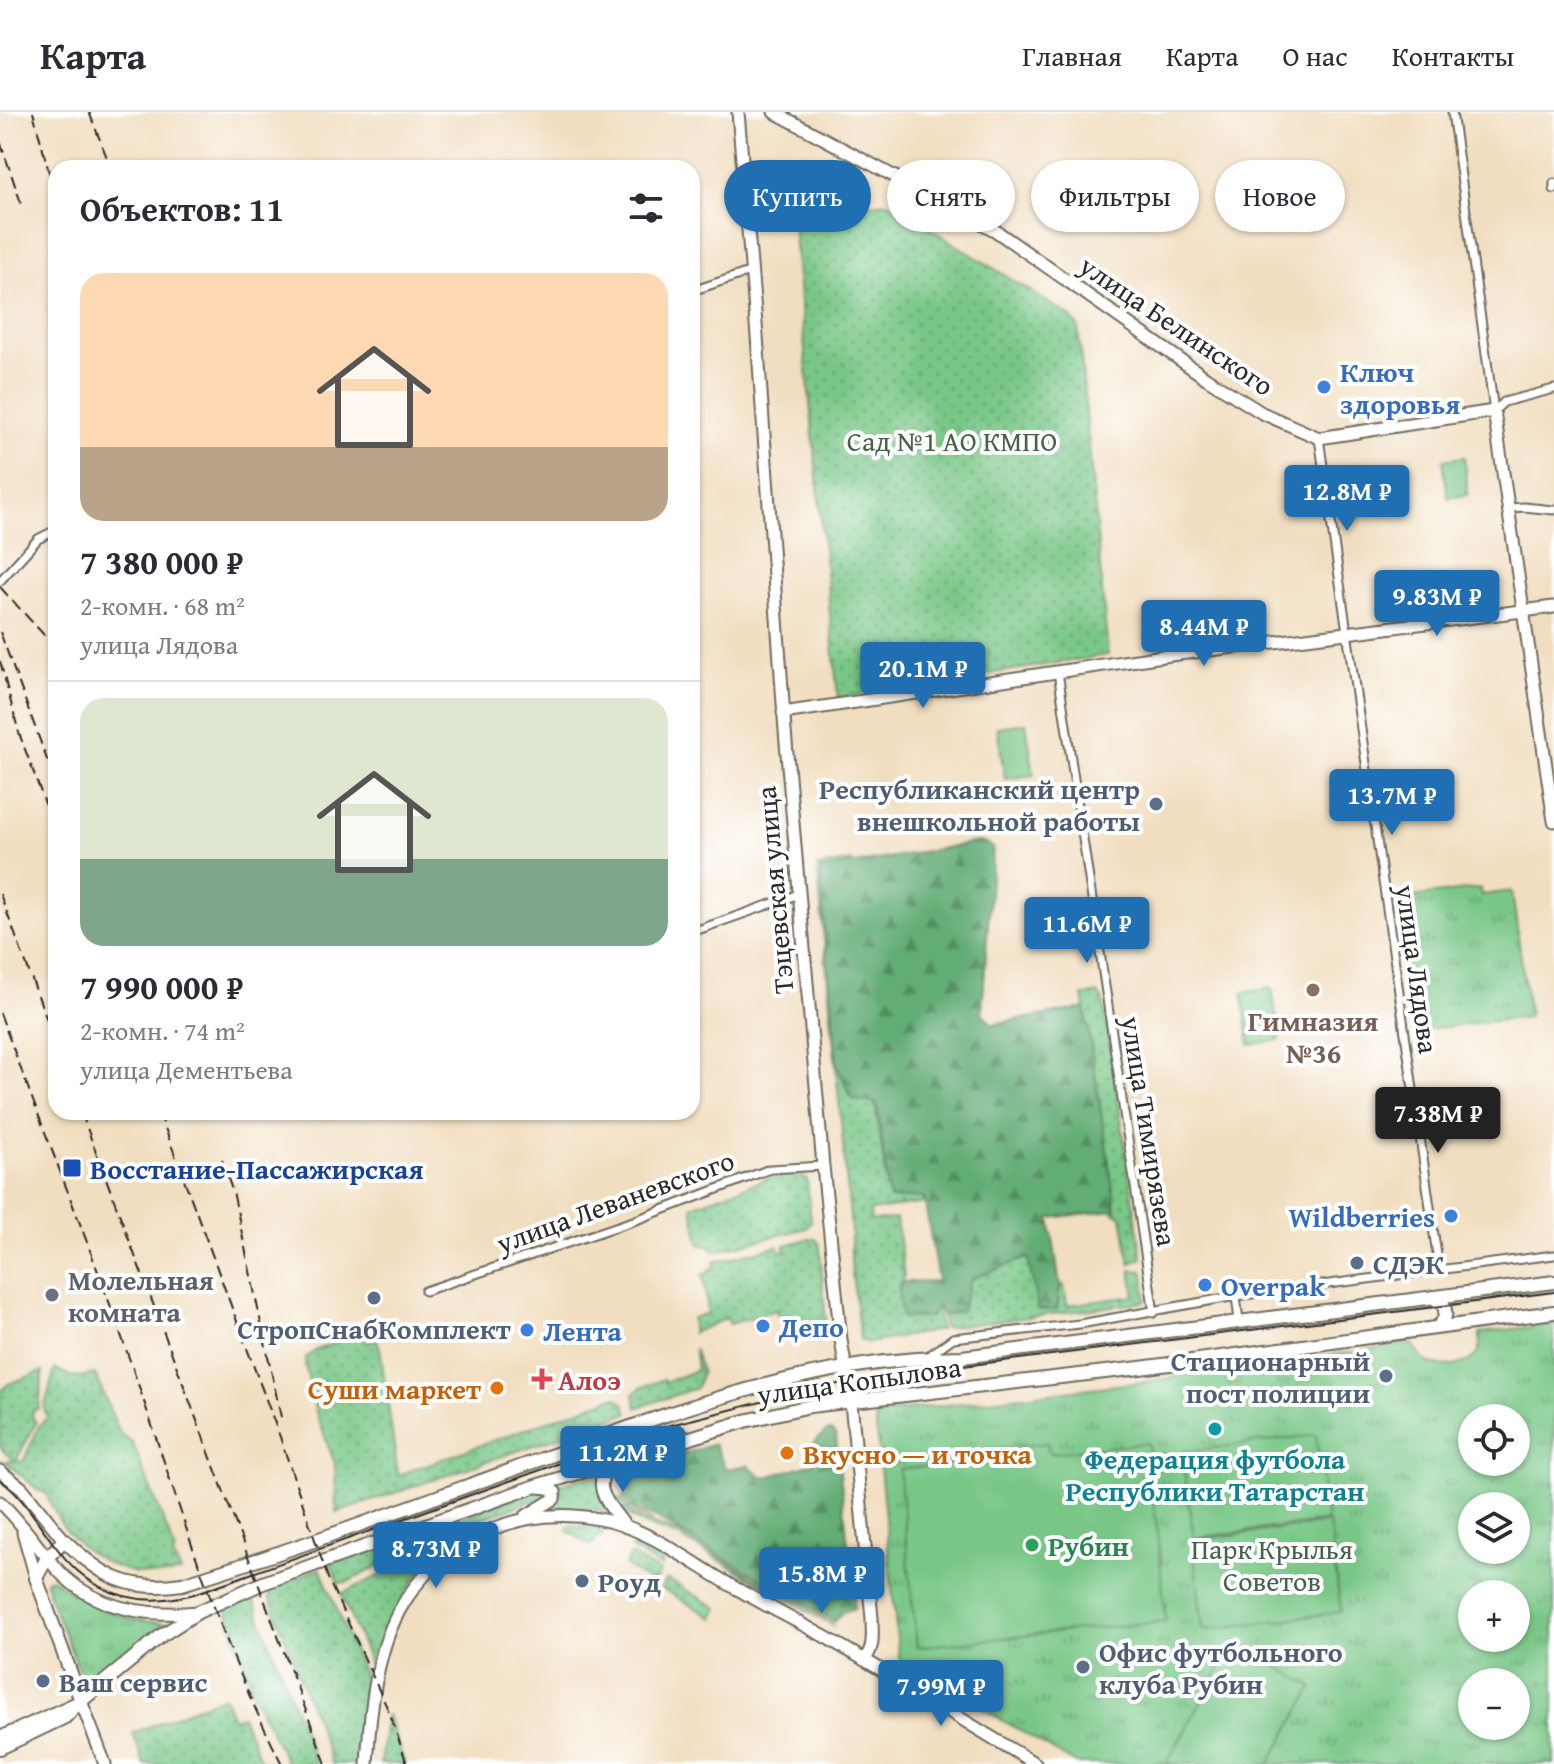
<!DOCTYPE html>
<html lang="ru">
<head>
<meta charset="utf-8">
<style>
  :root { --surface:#fff; --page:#f2f2f3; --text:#2b2b33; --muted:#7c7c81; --line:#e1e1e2; --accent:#1f6fb2 }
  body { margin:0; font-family:"Gentium Book Plus",serif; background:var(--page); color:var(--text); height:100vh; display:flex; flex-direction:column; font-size:30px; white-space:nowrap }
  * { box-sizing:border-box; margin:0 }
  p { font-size:26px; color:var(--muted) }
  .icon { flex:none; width:44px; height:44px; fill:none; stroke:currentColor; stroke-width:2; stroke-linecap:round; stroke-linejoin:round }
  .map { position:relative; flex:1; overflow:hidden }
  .sheet { position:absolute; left:48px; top:48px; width:652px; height:960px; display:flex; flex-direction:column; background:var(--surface); border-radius:24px; box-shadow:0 2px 6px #0004 }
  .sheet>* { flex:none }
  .hud { position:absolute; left:724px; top:48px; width:710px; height:72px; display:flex; gap:16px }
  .buttons { position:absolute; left:1458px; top:1292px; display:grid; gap:16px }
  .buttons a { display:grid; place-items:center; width:72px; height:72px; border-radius:50%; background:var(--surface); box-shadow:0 2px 6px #0004; font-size:40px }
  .price { position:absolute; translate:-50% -68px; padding:0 18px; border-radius:8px; background:var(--accent); color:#fff; font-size:26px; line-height:52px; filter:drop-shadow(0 2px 4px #0008) }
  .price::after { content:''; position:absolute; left:50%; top:48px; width:24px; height:18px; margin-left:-12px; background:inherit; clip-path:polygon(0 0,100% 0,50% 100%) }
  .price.selected { background:#222; color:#fff }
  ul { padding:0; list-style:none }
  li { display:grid; align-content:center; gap:16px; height:424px; padding:0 32px }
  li+li { border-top:2px solid var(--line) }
  li span { display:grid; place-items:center; height:248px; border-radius:24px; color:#555 }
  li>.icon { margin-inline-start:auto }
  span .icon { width:144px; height:144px; fill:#fffc; stroke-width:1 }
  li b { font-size:34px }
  h2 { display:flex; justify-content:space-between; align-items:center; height:96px; padding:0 32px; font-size:34px }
  .pill { padding:0 28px; border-radius:36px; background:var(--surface); box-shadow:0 2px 6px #0004; font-size:28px; line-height:72px }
  .pill.selected { background:var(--accent); color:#fff }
  header { display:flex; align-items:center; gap:48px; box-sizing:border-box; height:112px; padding:0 40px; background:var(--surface); border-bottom:2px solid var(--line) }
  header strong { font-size:38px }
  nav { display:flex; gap:44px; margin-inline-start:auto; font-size:28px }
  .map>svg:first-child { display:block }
</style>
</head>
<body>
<header>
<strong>Карта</strong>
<nav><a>Главная</a><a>Карта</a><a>О нас</a><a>Контакты</a></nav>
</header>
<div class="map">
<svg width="1554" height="1652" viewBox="0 0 1554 1652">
  <defs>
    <pattern id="grass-dots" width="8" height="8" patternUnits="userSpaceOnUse" patternTransform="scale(2)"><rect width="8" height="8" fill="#79c787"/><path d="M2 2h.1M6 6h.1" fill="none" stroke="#63a26f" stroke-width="1.8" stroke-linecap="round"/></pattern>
    <pattern id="forest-firs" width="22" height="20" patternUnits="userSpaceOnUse" patternTransform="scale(2)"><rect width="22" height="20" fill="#62ac74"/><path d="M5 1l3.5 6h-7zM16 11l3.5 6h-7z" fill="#518c5f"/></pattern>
    <pattern id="park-tufts" width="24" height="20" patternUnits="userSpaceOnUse" patternTransform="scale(2)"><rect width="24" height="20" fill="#79c787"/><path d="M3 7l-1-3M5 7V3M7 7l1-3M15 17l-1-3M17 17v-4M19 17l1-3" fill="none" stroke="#63a26f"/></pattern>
  </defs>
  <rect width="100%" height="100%" fill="#fff"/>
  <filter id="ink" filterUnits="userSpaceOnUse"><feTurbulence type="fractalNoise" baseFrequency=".0125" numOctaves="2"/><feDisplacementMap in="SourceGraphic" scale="16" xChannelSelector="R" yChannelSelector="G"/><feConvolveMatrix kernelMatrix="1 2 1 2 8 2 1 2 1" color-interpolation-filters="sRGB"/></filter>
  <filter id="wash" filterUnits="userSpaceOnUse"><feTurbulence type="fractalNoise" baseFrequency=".006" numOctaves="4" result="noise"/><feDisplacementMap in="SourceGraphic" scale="32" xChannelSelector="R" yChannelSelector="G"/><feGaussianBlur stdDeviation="1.8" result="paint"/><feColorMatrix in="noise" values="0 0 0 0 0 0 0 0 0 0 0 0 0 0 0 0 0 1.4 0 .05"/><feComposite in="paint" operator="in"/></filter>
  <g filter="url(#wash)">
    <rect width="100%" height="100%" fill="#f1dec0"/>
    <path fill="url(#grass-dots)" stroke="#527959" stroke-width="2" d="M888,90L1068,203L1078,214L1108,543L838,586L792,101Z
      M852,749L874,985L889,1087L924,1084L925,1091L870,1099L871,1109L896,1107L904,1164L898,1178L937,1193L940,1218L869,1231L860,1228L851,1151V1116L817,755Z
      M1098,881L1103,889L1142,1146L1130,1152L1122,1104L1114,1101L1116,1098L1083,884Z
      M782,1061L795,1062L807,1067L811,1109L806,1116L716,1139H713L710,1133L704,1134L699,1131L692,1094Z
      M808,1127H816L820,1134L826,1213L820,1216L812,1227L796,1212L784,1217L776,1198L730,1212L727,1206L692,1221V1206L708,1201L703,1162L709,1161V1157L715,1156L714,1150L778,1134L780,1140L785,1139V1133Z
      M1029,1145L1038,1198L1057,1197L1060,1174L1064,1173L1067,1193L1135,1184L1131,1158L1142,1159L1144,1162L1146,1190L944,1216L942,1203L961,1199L971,1167Z
      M362,1221L366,1231L377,1228L380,1236L398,1363L608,1287L616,1285L624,1291L628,1301L336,1401L335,1352L317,1304L305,1253L306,1246L316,1238Z
      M694,1236L702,1260L696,1276L637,1296L634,1282L640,1276L664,1267L666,1271L673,1267L697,1258Z
      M55,1257L75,1266L95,1262L120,1322L132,1330L175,1438L173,1445L181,1460C137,1471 89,1450 63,1414C56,1404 51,1391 45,1380L39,1379L5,1349H14L0,1335V1281L8,1272L43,1259L39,1296L33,1299L32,1304L36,1311L16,1349L23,1350L40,1312L48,1305L44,1297Z
      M599,1362L612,1401L583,1396L544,1394L560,1380L557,1373Z
      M611,1370L615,1385L652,1407L614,1394L604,1372Z
      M542,1377L550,1383L473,1409L449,1422L418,1433L348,1470L338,1471L331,1451Z
      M622,1400L677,1420L834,1514L675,1423L645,1413Z
      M569,1413L600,1417L603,1422L591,1433L567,1419Z
      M638,1431L663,1445L662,1455L631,1437L633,1432Z
      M443,1437L422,1458L405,1482L374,1561L341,1482L404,1452Z
      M631,1443L660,1460L654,1472L625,1454Z
      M320,1456L369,1577L360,1652H332L270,1486L271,1475Z
      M667,1467L718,1496L713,1506L661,1476Z
      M252,1484L316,1652H287L254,1584L226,1494Z
      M224,1584L233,1607L242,1604L262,1652H144L133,1621Z
      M387,1602L405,1652H380Z"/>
    <path fill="url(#forest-firs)" stroke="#466c50" stroke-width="2" d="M977,730L986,731L993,736L982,901L992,912L1085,896L1116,1098L1050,1106L1060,1174L1057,1197L1038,1198L1028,1145L971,1167L961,1199L942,1203L937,1194L930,1205L903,1206C899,1192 896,1183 902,1170L938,1169L924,1085L889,1087L877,991L852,987L837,953L820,758Z
      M827,1319H832L836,1324L855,1496L843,1500L834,1510L622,1386L629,1374L626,1365L622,1362L714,1332L726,1357L748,1353L763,1366L813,1351L814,1331Z"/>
    <path fill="url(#park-tufts)" stroke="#527959" stroke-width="2" fill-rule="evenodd" d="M1480,776L1481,783L1512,779L1529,905L1414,919L1397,787Z
      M1554,1212V1652H1076L899,1547L875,1304L879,1301L1142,1270L1413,1231C1421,1251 1433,1256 1455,1253C1461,1252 1469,1250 1473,1246C1481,1240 1480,1230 1480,1221ZM1472,1306H1516V1350H1472ZM1472,1394H1516V1438H1472ZM1472,1482H1516V1526H1472ZM1472,1570H1516V1614H1472Z
      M51,1466C85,1493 121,1509 165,1511L92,1574L83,1567L50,1487L46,1468Z"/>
    <path fill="#79c787" stroke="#527959" stroke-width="2" d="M1464,345L1468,383L1448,386L1443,348Z
      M1026,611L1034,663L1005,667L997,615Z
      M1272,876L1280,928L1250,933L1242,881Z
      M1316,1323L1327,1409L1194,1426L1181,1340Z
      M1047,1331L1049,1341L1148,1331L1166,1509L917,1535L899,1357L980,1349V1338Z
      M1329,1411L1341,1500L1203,1518L1192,1428Z
      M1235,1530L1313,1575L1269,1652H1170L1167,1650Z"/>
  </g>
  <g filter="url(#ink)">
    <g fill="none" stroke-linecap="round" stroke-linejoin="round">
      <g stroke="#706a5f" stroke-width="11">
        <path id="street" d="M1452,0L1494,299
          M1554,71V77
          M692,179L752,159
          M1494,299L1504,290L1554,277
          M1319,326L1439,1157
          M1509,396L1524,395L1554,398
          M0,469L38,427L56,418
          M1058,560L1154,1201
          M692,820L799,782
          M425,1179L636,1108L770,1057L823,1054
          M1236,1184L1239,1209
          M928,1244L953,1226L1080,1212L1236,1184L1554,1143"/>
      </g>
      <g stroke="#706a5f" stroke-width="15">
        <path id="secondary" d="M738,0L757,224L785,619L823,1054L841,1228L851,1290L872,1506C872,1523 875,1535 864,1548
          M774,0L996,119L1206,266L1262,301L1319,326L1494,299L1554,709
          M783,601L1170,543L1554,495
          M614,1349C587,1372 609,1393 626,1415
          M0,1359L22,1376L64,1428
          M0,1390C21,1409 37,1435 56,1456C92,1497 146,1505 198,1500
          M526,1404L554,1387L555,1380L548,1376L538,1375
          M23,1420L36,1466
          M81,1589L105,1652
          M367,1652C370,1602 375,1544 399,1499C438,1428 520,1392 599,1407C650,1416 694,1453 739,1478C770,1496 803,1512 834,1530C902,1569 968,1612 1036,1652"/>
      </g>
      <g stroke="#706a5f" stroke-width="16">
        <path id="primary" d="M1432,1185L1443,1192C1448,1202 1445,1210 1436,1216
          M81,1589L36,1466L47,1446L64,1428C102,1465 129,1480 182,1472C303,1435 422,1390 542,1347C678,1297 816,1246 962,1245L1554,1170
          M0,1626L75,1592
          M0,1636L65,1605L81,1589L162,1523L198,1500L263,1471L533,1375L745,1309L810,1294L1140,1256L1554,1200"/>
      </g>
      <use href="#street" stroke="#fff" stroke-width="7"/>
      <use href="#secondary" stroke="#fff" stroke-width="11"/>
      <use href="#primary" stroke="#fff" stroke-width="12"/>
      <path stroke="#2b2b2b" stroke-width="2" d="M0,1368C24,1385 38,1412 56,1435C91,1483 137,1497 194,1482L655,1317L812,1277L875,1265L1554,1180"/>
      <path stroke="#2b2b2b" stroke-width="2" stroke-dasharray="12 6" stroke-linecap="butt" d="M33,0L50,64
        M89,0L111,56
        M0,29L22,94
        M0,475L56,536
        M0,520L56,672
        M0,549L19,621L56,721
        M0,782L56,932
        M0,901C42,1015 88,1128 128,1243C176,1380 215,1522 282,1652
        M81,1000L326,1652
        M159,1000L280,1325L329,1469L390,1602L407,1652
        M222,1048L234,1084L282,1310"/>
    </g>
  </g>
  <g fill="#3f7fe0" stroke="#fff" stroke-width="3">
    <circle cx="1324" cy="275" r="8"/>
    <circle cx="1451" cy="1104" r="8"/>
    <circle cx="1205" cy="1173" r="8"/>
    <circle cx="763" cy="1214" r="8"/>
    <circle cx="527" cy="1218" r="8"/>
  </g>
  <g fill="#5c6f8a" stroke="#fff" stroke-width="3">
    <circle cx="1156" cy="692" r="8"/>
    <circle cx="1357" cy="1151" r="8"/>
    <circle cx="374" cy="1186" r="8"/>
    <circle cx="1386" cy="1264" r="8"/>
    <circle cx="582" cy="1469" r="8"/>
    <circle cx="1083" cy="1555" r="8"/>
    <circle cx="43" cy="1569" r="8"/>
  </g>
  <circle fill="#8d6e63" stroke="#fff" stroke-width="3" cx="1313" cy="878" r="8"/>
  <rect fill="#1a4fb4" stroke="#fff" stroke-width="3" x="62" y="1046" width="20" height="20" rx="4"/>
  <circle fill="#6b7280" stroke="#fff" stroke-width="3" cx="52" cy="1183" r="8"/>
  <path fill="#e0444e" stroke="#fff" stroke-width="3" d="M538 1255h8v8h8v8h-8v8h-8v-8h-8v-8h8z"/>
  <g fill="#e8710a" stroke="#fff" stroke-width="3">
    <circle cx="497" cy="1276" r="8"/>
    <circle cx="787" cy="1341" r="8"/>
  </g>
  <circle fill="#0f9aa8" stroke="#fff" stroke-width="3" cx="1215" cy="1317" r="8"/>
  <circle fill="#2e9e5b" stroke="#fff" stroke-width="3" cx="1032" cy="1433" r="8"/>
  <g text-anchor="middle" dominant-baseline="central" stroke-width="8" stroke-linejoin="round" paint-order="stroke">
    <g font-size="28" fill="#2b2b2b" stroke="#fff">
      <text transform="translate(1177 213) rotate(34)">улица Белинского</text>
      <text transform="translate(774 778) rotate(-95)">Тэцевская улица</text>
      <text transform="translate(1418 857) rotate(82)">улица Лядова</text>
      <text transform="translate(1150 1019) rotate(81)">улица Тимирязева</text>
      <text transform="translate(615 1089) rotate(-20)">улица Леваневского</text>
      <text transform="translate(859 1268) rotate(-8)">улица Копылова</text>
    </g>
    <g font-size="28" font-weight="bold" fill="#366cbe" stroke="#fff" text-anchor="start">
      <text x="1340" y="259">Ключ<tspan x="1340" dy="32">здоровья</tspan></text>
      <text x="1435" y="1104" text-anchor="end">Wildberries</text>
      <text x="1221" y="1173">Overpak</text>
      <text x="779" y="1214">Депо</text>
      <text x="543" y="1218">Лента</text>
    </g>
    <g font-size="28" fill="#46624b" stroke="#fff">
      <text x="952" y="328">Сад №1 АО КМПО</text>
      <text x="1272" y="1436">Парк Крылья<tspan x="1272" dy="32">Советов</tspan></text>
    </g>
    <g font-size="28" font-weight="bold" fill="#4e5e75" stroke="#fff" text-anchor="start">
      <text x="1140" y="676" text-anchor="end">Республиканский центр<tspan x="1140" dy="32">внешкольной работы</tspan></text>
      <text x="1373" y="1151">СДЭК</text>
      <text x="374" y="1216" text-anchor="middle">СтропСнабКомплект</text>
      <text x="1370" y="1248" text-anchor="end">Стационарный<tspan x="1370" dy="32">пост полиции</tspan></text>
      <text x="598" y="1469">Роуд</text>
      <text x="1099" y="1539">Офис футбольного<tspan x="1099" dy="32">клуба Рубин</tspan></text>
      <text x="59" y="1569">Ваш сервис</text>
    </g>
    <g font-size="28" font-weight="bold" fill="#785e54" stroke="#fff">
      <text x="1313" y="908">Гимназия<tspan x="1313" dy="32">№36</tspan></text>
    </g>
    <g font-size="28" font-weight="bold" fill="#164399" stroke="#fff" text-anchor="start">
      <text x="90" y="1056">Восстание-Пассажирская</text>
    </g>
    <g font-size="28" font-weight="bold" fill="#5b616d" stroke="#fff" text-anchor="start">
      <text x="68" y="1167">Молельная<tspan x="68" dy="32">комната</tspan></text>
    </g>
    <g font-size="28" font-weight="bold" fill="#be3a42" stroke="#fff" text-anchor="start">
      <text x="558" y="1267">Алоэ</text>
    </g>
    <g font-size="28" font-weight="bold" fill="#c56008" stroke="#fff" text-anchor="end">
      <text x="481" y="1276">Суши маркет</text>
      <text x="803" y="1341" text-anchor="start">Вкусно — и точка</text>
    </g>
    <g font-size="28" font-weight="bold" fill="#0d838f" stroke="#fff">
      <text x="1215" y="1346">Федерация футбола<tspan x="1215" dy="32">Республики Татарстан</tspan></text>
    </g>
    <g font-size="28" font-weight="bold" fill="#27864d" stroke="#fff" text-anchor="start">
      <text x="1048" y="1433">Рубин</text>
    </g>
  </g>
</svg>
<div class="buttons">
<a><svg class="icon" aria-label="locate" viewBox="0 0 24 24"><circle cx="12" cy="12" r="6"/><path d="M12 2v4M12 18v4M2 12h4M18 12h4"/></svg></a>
<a><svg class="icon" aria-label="layers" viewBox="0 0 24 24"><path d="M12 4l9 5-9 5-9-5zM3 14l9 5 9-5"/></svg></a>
<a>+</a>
<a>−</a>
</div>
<b class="price" style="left:1347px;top:421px">12.8M ₽</b>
<b class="price" style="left:1437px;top:526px">9.83M ₽</b>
<b class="price" style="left:1204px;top:556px">8.44M ₽</b>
<b class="price" style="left:923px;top:598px">20.1M ₽</b>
<b class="price" style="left:1392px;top:725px">13.7M ₽</b>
<b class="price" style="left:1087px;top:853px">11.6M ₽</b>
<b class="price selected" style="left:1438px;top:1043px">7.38M ₽</b>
<b class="price" style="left:623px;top:1382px">11.2M ₽</b>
<b class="price" style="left:436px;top:1478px">8.73M ₽</b>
<b class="price" style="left:822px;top:1503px">15.8M ₽</b>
<b class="price" style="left:941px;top:1616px">7.99M ₽</b>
<div class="hud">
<a class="pill selected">Купить</a>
<a class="pill">Снять</a>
<a class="pill">Фильтры</a>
<a class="pill">Новое</a>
</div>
<section class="sheet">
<h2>Объектов: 11<svg class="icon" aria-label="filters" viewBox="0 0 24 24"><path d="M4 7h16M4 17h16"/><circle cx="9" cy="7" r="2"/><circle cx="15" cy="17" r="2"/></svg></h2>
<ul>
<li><span style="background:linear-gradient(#ffd9b3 70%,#b9a48a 0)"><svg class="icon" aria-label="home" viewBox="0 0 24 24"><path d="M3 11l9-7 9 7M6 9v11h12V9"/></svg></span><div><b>7 380 000 ₽</b><p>2-комн. · 68 m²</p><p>улица Лядова</p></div></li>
<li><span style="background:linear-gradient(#dfe7d0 65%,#7fa58c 0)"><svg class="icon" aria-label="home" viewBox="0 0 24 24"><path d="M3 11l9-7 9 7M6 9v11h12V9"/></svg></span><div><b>7 990 000 ₽</b><p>2-комн. · 74 m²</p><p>улица Дементьева</p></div></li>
</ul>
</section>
</div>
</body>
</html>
